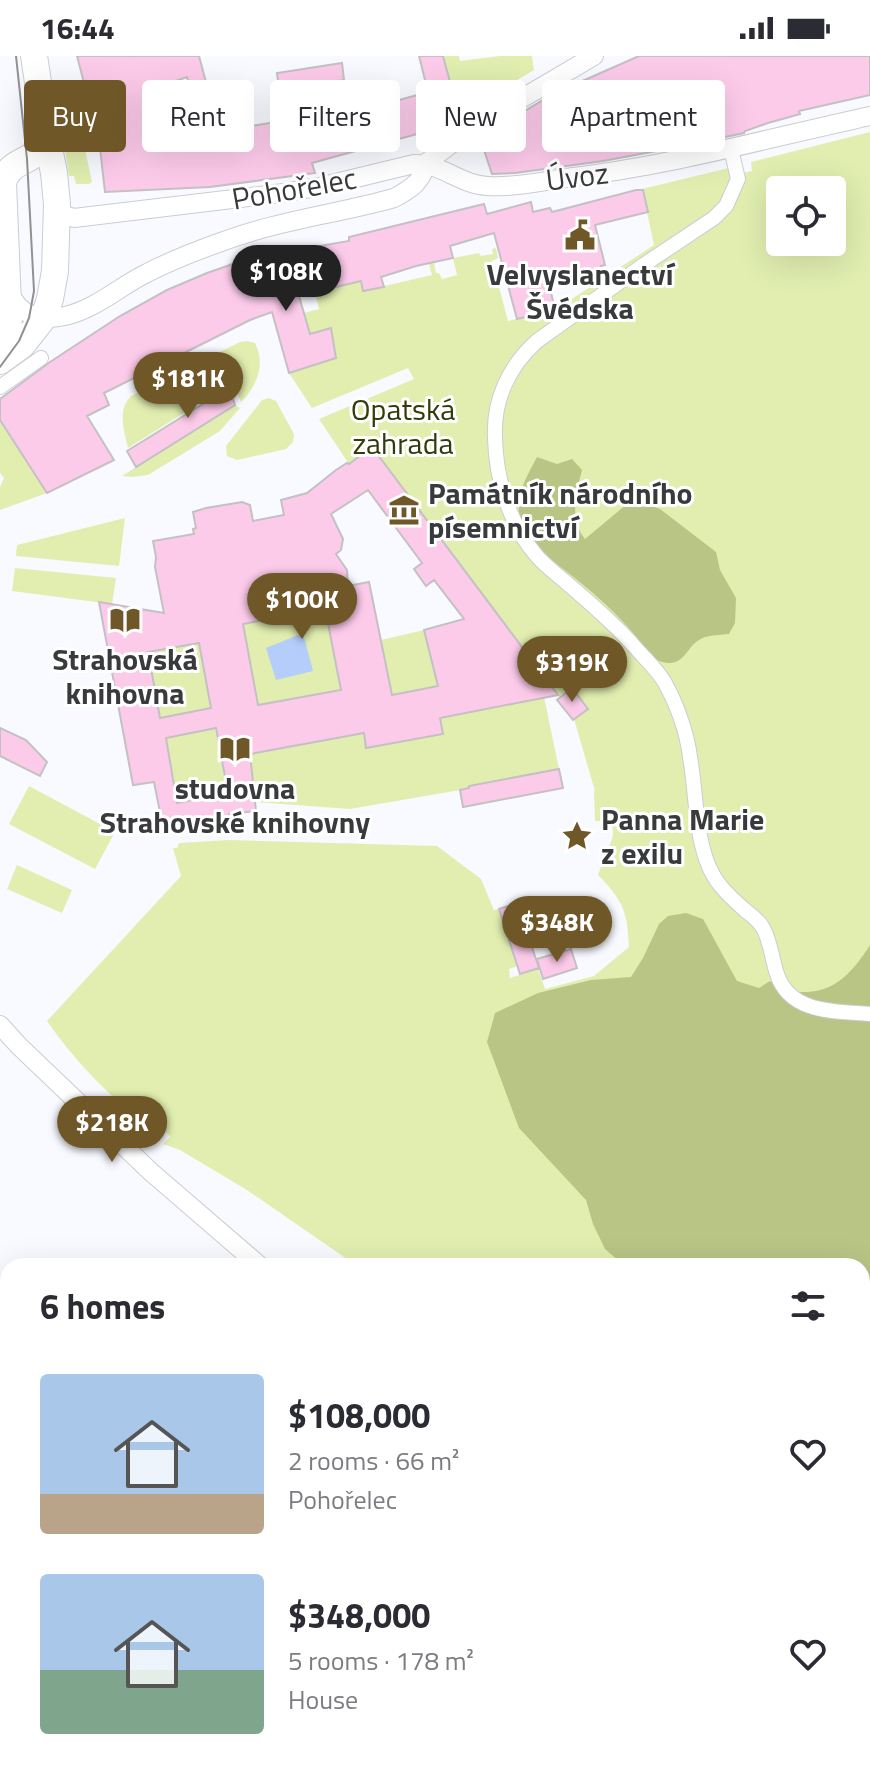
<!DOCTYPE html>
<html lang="en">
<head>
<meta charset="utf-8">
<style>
  :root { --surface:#fff; --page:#f2f2f3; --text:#2b2b33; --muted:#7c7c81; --accent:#705728 }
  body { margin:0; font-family:"Titillium Web",sans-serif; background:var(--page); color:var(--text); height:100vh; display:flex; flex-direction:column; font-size:30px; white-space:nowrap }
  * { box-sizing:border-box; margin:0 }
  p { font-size:26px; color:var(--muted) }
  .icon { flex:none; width:44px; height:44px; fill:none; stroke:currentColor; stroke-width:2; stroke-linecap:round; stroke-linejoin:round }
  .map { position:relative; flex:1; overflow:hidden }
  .panel { position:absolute; left:0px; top:1202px; width:870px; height:512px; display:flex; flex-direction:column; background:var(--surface); border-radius:24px 24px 0 0; box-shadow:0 8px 32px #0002 }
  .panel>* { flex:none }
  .banner { position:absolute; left:24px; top:24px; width:822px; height:72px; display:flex; gap:16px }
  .controls { position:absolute; left:766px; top:120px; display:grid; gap:16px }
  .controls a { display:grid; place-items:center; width:80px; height:80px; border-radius:8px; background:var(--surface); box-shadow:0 8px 32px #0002; font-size:40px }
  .price { position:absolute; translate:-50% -68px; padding:0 18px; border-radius:28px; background:var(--accent); color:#fff; font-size:26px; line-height:52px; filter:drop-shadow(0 2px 4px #0008) }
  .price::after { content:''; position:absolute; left:50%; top:48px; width:24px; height:18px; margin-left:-12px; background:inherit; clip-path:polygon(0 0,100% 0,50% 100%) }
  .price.active { background:#222; color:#fff }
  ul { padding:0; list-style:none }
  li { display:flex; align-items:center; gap:24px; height:200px; padding:0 40px }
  li span { display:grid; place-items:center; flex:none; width:224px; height:160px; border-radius:8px; color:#555 }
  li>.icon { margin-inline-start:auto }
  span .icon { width:96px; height:96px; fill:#fffc; stroke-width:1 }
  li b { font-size:34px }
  h2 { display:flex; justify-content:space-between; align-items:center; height:96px; padding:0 40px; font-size:34px }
  .pill { padding:0 28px; border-radius:8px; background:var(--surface); box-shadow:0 8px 32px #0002; font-size:28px; line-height:72px }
  .pill.active { background:var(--accent); color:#fff }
  .status { display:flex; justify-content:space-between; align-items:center; height:56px; padding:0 40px; background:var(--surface); direction:ltr }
  .status svg { height:22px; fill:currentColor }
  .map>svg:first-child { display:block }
</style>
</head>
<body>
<div class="status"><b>16:44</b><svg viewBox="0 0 49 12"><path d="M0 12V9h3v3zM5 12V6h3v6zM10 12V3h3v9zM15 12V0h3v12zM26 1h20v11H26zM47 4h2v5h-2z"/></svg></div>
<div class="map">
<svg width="870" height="1714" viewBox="0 0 870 1714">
  <rect width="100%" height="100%" fill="#f8faff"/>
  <path fill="#e1eeb0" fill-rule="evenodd" d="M443,0H459L460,5L500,0H532L534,14L459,59Z
    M80,70L92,126L89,128H76L74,120H69L62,74Z
    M870,76V1468L862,1465V1210H357L247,1134L180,1094L163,1088L170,1081L148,1053L135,1062C102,1031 73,1003 47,965L181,820L173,792H177L179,787L229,784L437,790L481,823L494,854L499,853L535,904L509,913L510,922L538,913L545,933L594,920L629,891C627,855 624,846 598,819C601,811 604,801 608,793C615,778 618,764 595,765L594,735H595L574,663L587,653L560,642L372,391L349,408L319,363L414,323L408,312L312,352L289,317L336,302L331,273L310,278L304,257L319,253L315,235L361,225L363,235L432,219L429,208L434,207L436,217H439L442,223L457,219L453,202L479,197L481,200L493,198L492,193L496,192L498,202L492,205L508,265L555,254L654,189L642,133L741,109L743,117L752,115L751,106ZM780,134H832V186H780Z
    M247,285L255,287C266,309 257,330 241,346L227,313L193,322L200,347L128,392C124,374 117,354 131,340L240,286Z
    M269,342L276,345L294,378L293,386L286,393L237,404L227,400L226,390L262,344Z
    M235,349L240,352L220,375L148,419L132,421L122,420Z
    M0,364L47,437L0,454V431L4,422L0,417Z
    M125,462L119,510L16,500L17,489Z
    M15,512L116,522L112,548L12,535Z
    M325,552L341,634L258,649L243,568Z
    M424,574L438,630L389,639L391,636L381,584Z
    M199,587L211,652L160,662L148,596Z
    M544,641L559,713L469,730V732L460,734L350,753L255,746L249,698L363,676L366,691L443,678L440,662Z
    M215,672L227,737L177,747L166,682Z
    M29,730L115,776L95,813L9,768Z
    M17,809L72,834L62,857L7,833Z"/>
  <path fill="#b8c585" d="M537,401L557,408L572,403L582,414C576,438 569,463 585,483L627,448L644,447L660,453L716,496L720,514L736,542L735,567L729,578C720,579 706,579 699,584C688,590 686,605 671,607C652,608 644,591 634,578C617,558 596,539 576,523C555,506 531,491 521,465C513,442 527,420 537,401Z
    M686,857L703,863L737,925L759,932L770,925C781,934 790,936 805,936C836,936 854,914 870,889V1302L862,1299V1210H652L640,1204L619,1205L605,1193L593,1168L586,1144L519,1072L487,986L495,957L538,937L591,924L631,921L643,902L659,868L668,860Z"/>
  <path fill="#b4cdfa" d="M303,577L313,615L276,624L266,592Z"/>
  <path fill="#fccbea" stroke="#c5c0c3" stroke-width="2" fill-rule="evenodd" d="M77,0H199L219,75L283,65L277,17L342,7L344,24L322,28L320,38L299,72L428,36L419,0H443L459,59L435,73L312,107L315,117L210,131L105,136L97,66L89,46ZM187,21L202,74L165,79L156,32Z
    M639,0H870V39L799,55L800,58L768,67L745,75L744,77L678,91L603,105L515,117L492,118L480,82L553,38ZM662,37L669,72L550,94L548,89Z
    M636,134H643L648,156L595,169L605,209L601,210L603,217L589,225L548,223L555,254L517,263L494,177L450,190L453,202L416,210L381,221L384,231L363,235L361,225L299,240L310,278L331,272L336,302L289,317L272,256L250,264L104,337L109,349L87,360L114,404L47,437L0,364V343L50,306L120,260L167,234L207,217L250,202L349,185V181L484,148L487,158L531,146L533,156L550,152L552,156Z
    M224,316L235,349L136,411L127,395L206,346L198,326Z
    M372,391L558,639L440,662L443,678L366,692L364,677L250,698L256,755L229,758L230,764L182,772V774L164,776L154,726L133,729L99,546L164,557L155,511L156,501L153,485L194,478L193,473L196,472L193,456L206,452L242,446L250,449L253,465L284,459L281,444L307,437L336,414L347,407L349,408ZM368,434L422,507L414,513L426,530L434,524L464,563L424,574L438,630L392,639L369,526L348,530L347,514L336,498L341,494L343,483L331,458ZM325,552L341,634L258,649L243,568ZM199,587L211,652L160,662L148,596ZM216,672L228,737L177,747L166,682Z
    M572,632L588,653L573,664L557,644Z
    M0,672L26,684L47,706L40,720L0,700Z
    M559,713L563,732L463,751L460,734L469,732V730Z
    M517,847L539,912L520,918L499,853Z
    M571,893L577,912L543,923L537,903Z"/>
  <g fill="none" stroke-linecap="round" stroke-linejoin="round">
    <g stroke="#cacdd2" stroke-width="16">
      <path id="pedestrian" d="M731,93L738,123L726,150L714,162L645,208L537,285C509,310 493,344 495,382C496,423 509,467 536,499C545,510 558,519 568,528C591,548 614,567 634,590C644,602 658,614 665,627C677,649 687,677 690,701C696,735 695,771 706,803C714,827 728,839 746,855C753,860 759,865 763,872C771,886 772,904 777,918C790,958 836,955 870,958
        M0,331L41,302"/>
    </g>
    <g stroke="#cacdd2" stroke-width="20">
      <path id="minor" d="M426,107L475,70L594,0
        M57,148L64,159L74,162L283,137L323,130L414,108C442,107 460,129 488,130C511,132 543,125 566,122C669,110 769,82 870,60
        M10,236C18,260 42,265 65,260C96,253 120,230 147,217C170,205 196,195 221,186C276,165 337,158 394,142C411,133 422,126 426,107
        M0,969L19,990L151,1116L260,1210
        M862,1537L870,1542"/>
    </g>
    <g stroke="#cacdd2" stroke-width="28">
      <path id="secondary" d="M0,298L9,273L3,126C12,97 44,112 45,72
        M0,305L22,289L44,261L50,243L55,215L57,148L54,117L45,72L34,0
        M0,1679L8,1681
        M338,1706L347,1714"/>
    </g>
    <use href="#pedestrian" stroke="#fff" stroke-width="14"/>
    <use href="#minor" stroke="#fff" stroke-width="18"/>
    <use href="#secondary" stroke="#fff" stroke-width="26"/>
    <path stroke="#8f9194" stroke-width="2" d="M0,311L19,285L29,262L34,235L27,103L16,0"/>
  </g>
  <defs>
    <g id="civic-bare" transform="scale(2.4)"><path d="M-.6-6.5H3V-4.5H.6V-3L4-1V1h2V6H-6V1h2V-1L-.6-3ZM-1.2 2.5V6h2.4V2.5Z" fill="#705728" stroke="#fff" stroke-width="2.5" paint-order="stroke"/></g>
    <g id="museum-bare" transform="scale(2.4)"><path d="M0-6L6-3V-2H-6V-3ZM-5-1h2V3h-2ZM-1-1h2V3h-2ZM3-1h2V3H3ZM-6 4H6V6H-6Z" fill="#705728" stroke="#fff" stroke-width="2.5" paint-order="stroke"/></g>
    <g id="library-bare" transform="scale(2.4)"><path d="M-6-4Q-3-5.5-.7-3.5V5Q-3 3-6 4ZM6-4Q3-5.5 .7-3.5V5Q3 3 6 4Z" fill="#705728" stroke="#fff" stroke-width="2.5" paint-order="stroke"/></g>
    <g id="sight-bare" transform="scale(2.4)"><path d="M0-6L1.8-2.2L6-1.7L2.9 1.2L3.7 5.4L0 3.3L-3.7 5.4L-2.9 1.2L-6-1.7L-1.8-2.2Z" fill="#705728" stroke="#fff" stroke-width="2.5" paint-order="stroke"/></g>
  </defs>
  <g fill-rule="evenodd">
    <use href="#civic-bare" x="580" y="179"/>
    <use href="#museum-bare" x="404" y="454"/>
    <use href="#library-bare" x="125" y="564"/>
    <use href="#library-bare" x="235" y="693"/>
    <use href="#sight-bare" x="577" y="780"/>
  </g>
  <g text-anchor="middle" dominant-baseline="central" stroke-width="6" stroke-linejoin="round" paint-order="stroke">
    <g font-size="30" fill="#393a3c" stroke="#fff">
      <text transform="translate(577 120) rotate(-7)">Úvoz</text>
      <text transform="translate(294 132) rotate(-10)">Pohořelec</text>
    </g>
    <g font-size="30" font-weight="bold" fill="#393a3c" stroke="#fff">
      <text x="580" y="218">Velvyslanectví<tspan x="580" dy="34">Švédska</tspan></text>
      <text x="428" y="437" text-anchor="start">Památník národního<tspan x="428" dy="34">písemnictví</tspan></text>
      <text x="125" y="603">Strahovská<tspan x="125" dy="34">knihovna</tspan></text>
      <text x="235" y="732">studovna<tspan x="235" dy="34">Strahovské knihovny</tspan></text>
      <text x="601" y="763" text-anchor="start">Panna Marie<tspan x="601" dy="34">z exilu</tspan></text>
    </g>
    <g font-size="30" fill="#343b0a" stroke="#fff">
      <text x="403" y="353">Opatská<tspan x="403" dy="34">zahrada</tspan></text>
    </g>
  </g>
</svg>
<div class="controls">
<a><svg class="icon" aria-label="locate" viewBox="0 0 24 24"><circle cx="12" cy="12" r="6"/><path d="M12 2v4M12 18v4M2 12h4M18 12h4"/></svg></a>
</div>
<b class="price active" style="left:286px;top:257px">$108K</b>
<b class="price" style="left:188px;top:364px">$181K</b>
<b class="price" style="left:302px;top:585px">$100K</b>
<b class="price" style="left:572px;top:648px">$319K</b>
<b class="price" style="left:557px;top:908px">$348K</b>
<b class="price" style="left:112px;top:1108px">$218K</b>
<div class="banner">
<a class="pill active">Buy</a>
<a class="pill">Rent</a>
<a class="pill">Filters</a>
<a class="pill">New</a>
<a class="pill">Apartment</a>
</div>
<section class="panel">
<h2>6 homes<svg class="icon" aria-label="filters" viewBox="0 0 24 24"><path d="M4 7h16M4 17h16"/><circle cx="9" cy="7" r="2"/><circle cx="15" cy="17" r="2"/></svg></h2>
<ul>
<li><span style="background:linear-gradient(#a9c7e8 75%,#b9a48a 0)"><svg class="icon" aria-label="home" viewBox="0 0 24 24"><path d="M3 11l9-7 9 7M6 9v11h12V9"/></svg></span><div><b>$108,000</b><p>2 rooms · 66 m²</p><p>Pohořelec</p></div><svg class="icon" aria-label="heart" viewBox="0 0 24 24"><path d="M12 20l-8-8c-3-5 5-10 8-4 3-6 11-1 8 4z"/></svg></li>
<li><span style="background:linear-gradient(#a9c7e8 60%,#7fa58c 0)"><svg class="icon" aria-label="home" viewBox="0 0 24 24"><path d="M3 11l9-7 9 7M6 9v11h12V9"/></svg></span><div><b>$348,000</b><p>5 rooms · 178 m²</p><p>House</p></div><svg class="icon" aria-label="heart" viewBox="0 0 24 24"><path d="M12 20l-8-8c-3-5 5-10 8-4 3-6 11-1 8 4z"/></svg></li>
</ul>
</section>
</div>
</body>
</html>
